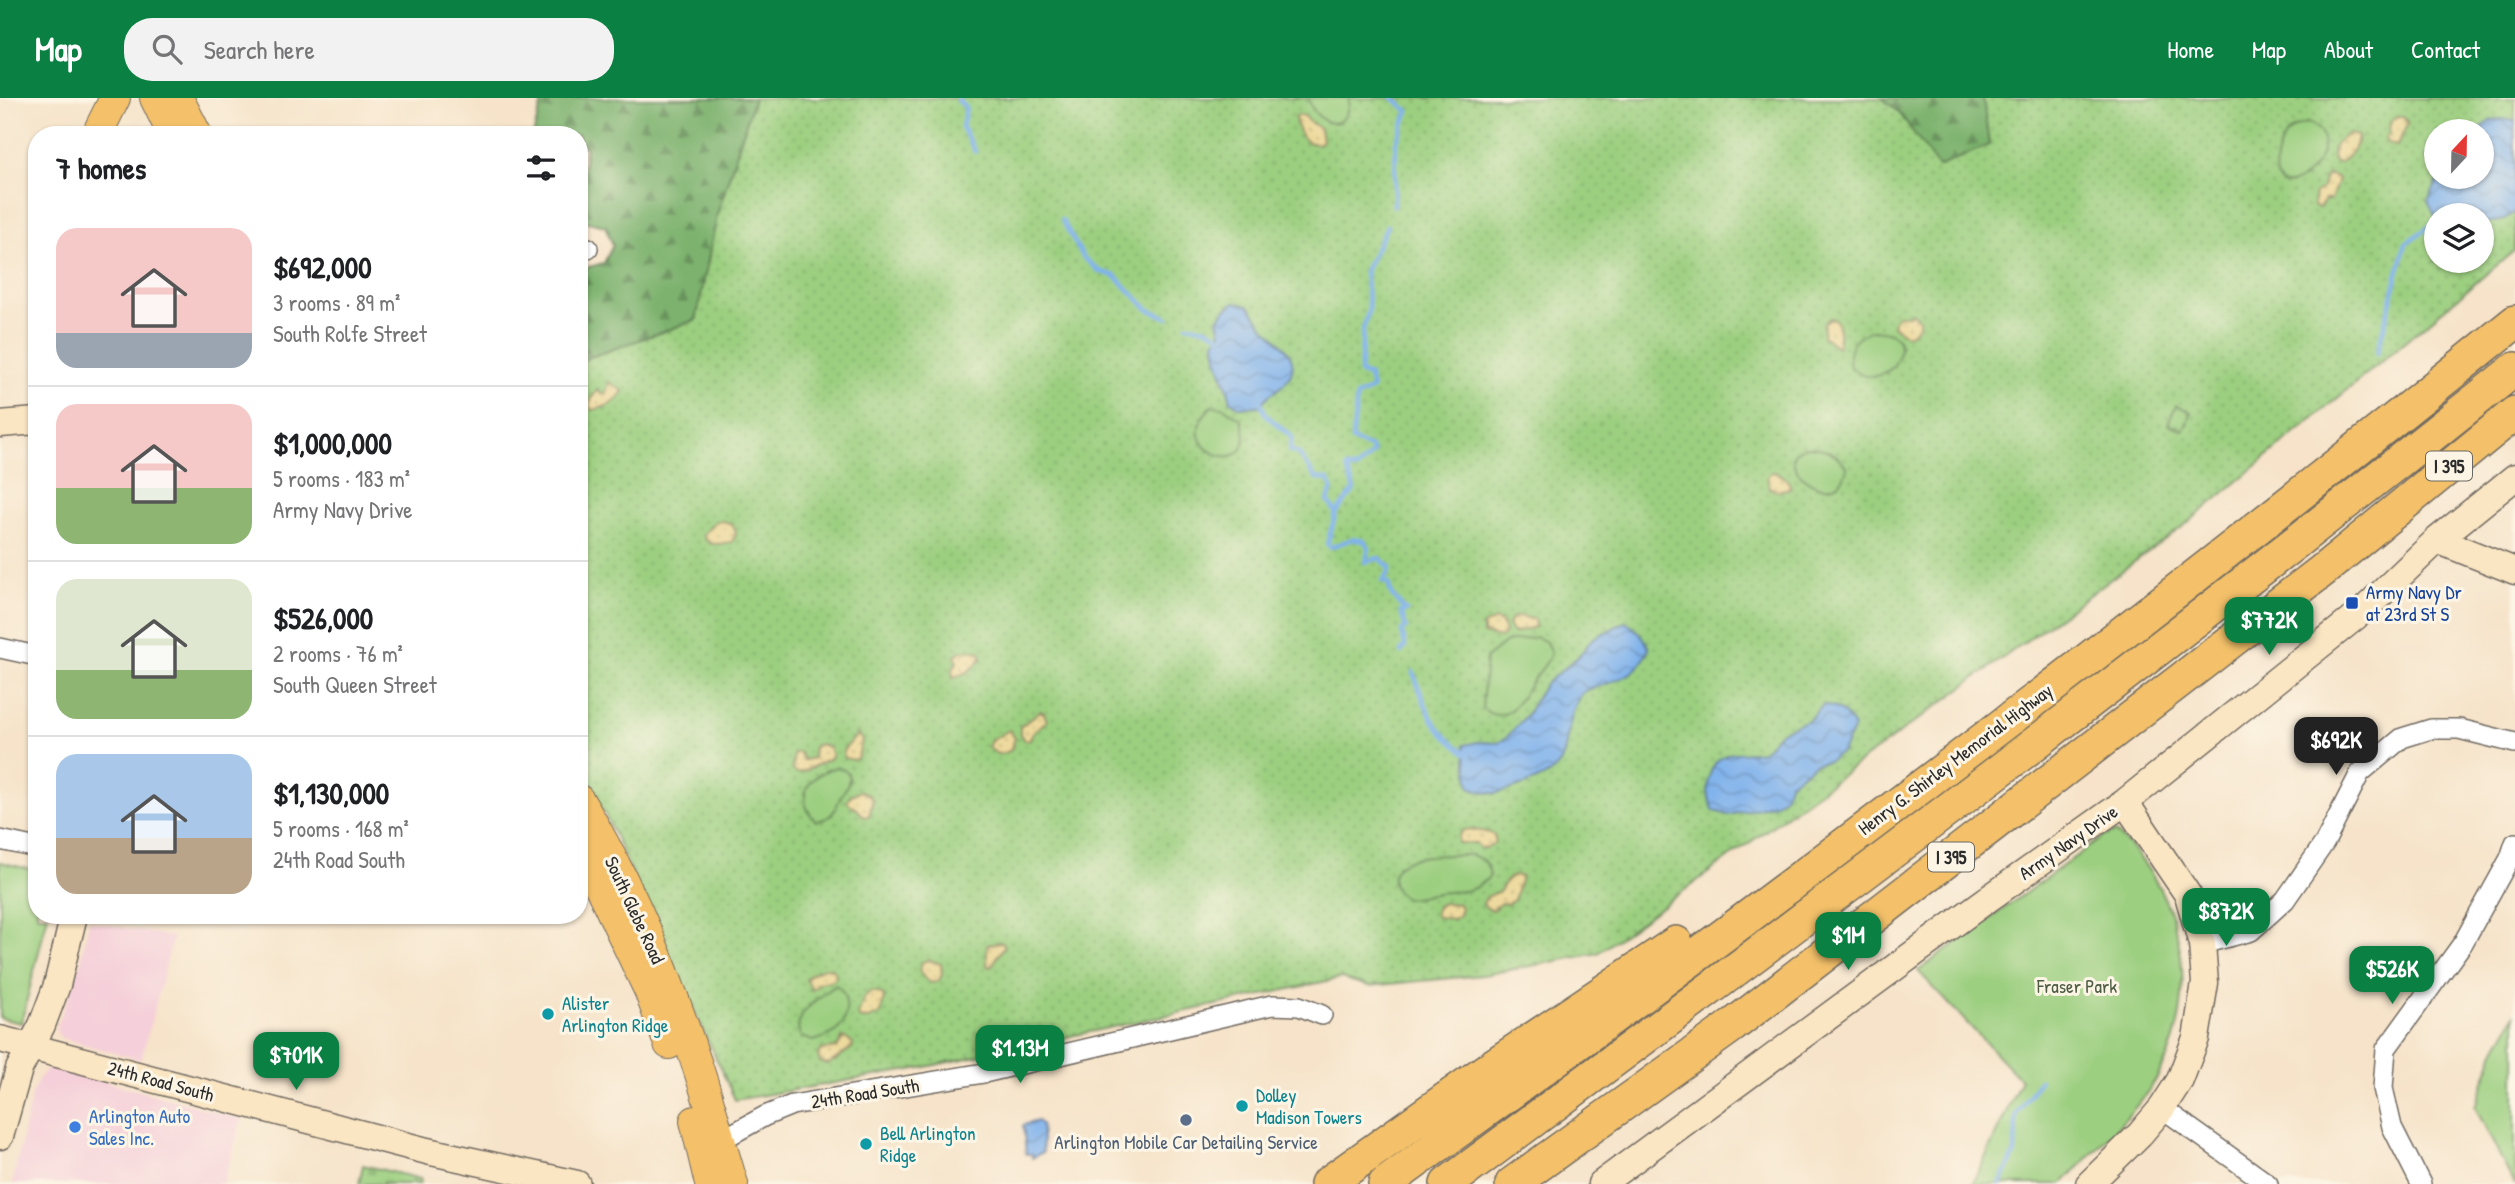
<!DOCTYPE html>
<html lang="en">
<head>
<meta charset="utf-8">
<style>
  :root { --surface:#fff; --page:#f2f2f2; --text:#202124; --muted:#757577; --line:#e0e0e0; --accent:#0b8043 }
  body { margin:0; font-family:"Patrick Hand",sans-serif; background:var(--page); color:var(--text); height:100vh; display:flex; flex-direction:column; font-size:26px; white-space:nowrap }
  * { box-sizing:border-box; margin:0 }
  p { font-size:23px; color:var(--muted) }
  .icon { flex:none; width:38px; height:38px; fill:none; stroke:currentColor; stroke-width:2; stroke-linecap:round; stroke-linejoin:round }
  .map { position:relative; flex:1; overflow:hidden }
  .details { position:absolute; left:28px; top:28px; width:560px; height:798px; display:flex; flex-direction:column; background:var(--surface); border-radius:28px; box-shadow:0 2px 5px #0004 }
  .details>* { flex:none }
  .needle { width:46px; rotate:22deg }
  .tools { position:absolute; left:2424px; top:21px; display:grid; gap:14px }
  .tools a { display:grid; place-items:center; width:70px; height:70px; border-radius:50%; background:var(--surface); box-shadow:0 2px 5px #0004; font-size:35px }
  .price { position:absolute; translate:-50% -60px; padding:0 16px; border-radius:14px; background:var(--accent); color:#fff; font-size:23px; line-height:46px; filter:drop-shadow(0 2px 4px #0008) }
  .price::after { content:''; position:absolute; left:50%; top:42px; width:21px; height:16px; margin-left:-10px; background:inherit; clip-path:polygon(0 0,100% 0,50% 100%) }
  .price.on { background:#222; color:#fff }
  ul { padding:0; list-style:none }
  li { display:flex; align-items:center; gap:21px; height:175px; padding:0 28px }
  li+li { border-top:2px solid var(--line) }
  li span { display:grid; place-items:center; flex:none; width:196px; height:140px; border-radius:21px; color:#555 }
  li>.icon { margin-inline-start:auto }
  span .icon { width:84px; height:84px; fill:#fffc; stroke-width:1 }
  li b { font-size:30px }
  h2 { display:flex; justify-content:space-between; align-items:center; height:84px; padding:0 28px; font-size:30px }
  header { display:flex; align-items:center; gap:42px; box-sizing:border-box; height:98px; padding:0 35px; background:var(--accent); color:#fff }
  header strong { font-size:33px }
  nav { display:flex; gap:38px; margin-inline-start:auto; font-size:24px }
  .search { width:490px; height:63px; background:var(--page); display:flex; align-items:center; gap:18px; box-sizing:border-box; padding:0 24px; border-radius:28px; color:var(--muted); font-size:26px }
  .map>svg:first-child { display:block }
</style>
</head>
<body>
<header>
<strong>Map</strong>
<div class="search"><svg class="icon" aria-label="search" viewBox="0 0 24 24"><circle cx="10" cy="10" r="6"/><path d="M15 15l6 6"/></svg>Search here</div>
<nav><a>Home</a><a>Map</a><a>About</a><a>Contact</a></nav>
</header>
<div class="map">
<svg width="2515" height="1086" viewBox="0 0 2515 1086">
  <defs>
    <pattern id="grass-dots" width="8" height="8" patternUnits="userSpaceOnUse" patternTransform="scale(1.75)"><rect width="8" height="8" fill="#9ccf80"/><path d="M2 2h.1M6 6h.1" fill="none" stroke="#87b26f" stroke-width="1.8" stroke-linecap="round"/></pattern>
    <pattern id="forest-firs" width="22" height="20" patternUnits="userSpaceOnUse" patternTransform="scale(1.75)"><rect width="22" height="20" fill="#7db26e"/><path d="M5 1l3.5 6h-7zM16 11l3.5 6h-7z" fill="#67915b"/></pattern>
    <pattern id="sand-dots" width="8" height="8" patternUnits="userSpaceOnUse" patternTransform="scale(1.75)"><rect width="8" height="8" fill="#eeda9e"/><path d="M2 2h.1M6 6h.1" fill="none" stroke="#cb8" stroke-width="1.8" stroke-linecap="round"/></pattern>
    <pattern id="cemetery-stones" width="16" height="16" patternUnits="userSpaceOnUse" patternTransform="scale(1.75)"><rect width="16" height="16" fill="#9ccf80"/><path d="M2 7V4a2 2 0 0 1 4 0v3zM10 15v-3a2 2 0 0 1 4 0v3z" fill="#87b26f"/></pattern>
    <pattern id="water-waves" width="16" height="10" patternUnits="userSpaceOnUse" patternTransform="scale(1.75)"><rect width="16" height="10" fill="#80b2ec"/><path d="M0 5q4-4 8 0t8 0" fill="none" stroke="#6991bf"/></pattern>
  </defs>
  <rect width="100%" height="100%" fill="#fcf5e5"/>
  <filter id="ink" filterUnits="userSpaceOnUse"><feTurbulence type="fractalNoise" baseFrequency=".0143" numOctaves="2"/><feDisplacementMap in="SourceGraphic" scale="14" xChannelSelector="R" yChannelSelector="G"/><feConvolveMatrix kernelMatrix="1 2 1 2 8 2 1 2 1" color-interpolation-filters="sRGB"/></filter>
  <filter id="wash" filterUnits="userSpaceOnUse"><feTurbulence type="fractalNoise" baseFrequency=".00686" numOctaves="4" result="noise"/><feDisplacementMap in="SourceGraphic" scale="28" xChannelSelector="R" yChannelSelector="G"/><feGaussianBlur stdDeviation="1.57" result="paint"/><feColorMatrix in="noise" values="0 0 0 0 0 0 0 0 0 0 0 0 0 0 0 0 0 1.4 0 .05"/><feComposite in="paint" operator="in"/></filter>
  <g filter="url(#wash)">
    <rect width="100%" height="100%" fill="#f6e3c9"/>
    <path fill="#f5cfd9" d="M89,823L173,839L141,962L61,940L58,936L56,931L80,867Z
      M48,971H59L242,1021L223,1086H12L32,995L39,980Z"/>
    <path fill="url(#grass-dots)" stroke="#647d56" stroke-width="2" fill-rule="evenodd" d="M754,0H2515V152L2189,424L1598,855L1483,877L1369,888L1341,880L921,970L735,1002L604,714L579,666V263L696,222L717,117ZM2436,33H2482V79H2436ZM2436,117H2482V163H2436Z"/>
    <path fill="url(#forest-firs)" stroke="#546e4c" stroke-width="2" d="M543,0H754L717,117L696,222L579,263V168L585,170L604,165L613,147L605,128L579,122V103L586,49L579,48V37H533Z
      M1882,0H1983L1989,47L1938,69L1901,17Z"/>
    <path fill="url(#sand-dots)" stroke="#8c8264" stroke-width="2" d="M1298,17L1304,18L1308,23L1320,30L1322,43L1317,46C1302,45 1297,33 1295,19Z
      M2398,18H2403L2408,25L2397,48L2388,46L2385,41L2390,34L2389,30L2391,23Z
      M2348,36L2358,38C2358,47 2347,62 2338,65L2333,63C2330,48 2336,44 2348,36Z
      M2329,76L2338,81L2331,102H2325L2319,110L2313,108L2315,95L2322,91L2324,81Z
      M1911,214L1919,221V226L1913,234L1906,237L1893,227L1894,222L1898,217H1908Z
      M1830,220L1835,221C1839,227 1841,242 1837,249L1823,238L1824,225Z
      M609,284L623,293C617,305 605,310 592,312L588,307L597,292L602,296L606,295Z
      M1771,374C1782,375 1788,380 1791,390L1777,393L1770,390L1767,379Z
      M716,423C729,422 742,429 732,444C720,446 709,450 703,437Z
      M1517,518L1534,521L1535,529L1513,535L1508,527L1511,521Z
      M1495,522L1502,525L1505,535L1501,540L1483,536V528Z
      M960,553H978L981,556V561L968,574L953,580L952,573L957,564L955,558Z
      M1040,613L1044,615L1047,623L1034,633L1029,642H1024L1020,636V629Z
      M1009,632L1015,640L1011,652L1005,655L997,656L988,649L991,643Z
      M857,636L862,642L858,659L854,662L844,660C840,649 852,645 857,636Z
      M820,646L829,649L832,659L805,673L797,675L792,671L794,655L799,654L804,662L813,660L814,649Z
      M860,693L868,696L873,702L869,718L864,719C859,710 852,710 847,703L851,697Z
      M1471,731L1490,735L1495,738L1494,746L1487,750H1480L1476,745H1458V738L1463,732Z
      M1515,777L1521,779L1514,802L1507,806L1501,805L1493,812L1487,810L1483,806L1486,799L1500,793L1508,780Z
      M1443,805L1459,806L1461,810L1459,817L1453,821L1437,819L1435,815L1437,808Z
      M1001,844L1005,847L991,869L987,868V847Z
      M929,862L941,866L942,876L939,883L932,885L925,881L919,872L922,864Z
      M824,870H832L836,878L833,882L820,885L812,892L806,881L812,875Z
      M871,893L882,896L884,899L881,916L868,921H860L858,917L864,899Z
      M843,939L853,945L852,950C842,955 837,963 827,966L820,964L818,957L821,952L837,950Z"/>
    <path fill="url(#cemetery-stones)" stroke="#647d56" stroke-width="2" d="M2176,307L2191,314L2184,332L2168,326Z
      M363,1067L421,1081L420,1086H359Z"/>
    <path fill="#9ccf80" stroke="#647d56" stroke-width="2" d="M1308,0H1349C1348,38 1316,28 1308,0Z
      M2307,25C2344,36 2310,90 2282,86L2276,79C2273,57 2282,29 2307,25Z
      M1873,232C1880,233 1890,233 1895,238C1910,251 1888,297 1850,269C1846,250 1854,237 1873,232Z
      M1212,308L1223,309L1241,321C1265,387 1163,354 1212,308Z
      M1806,349C1824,349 1838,354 1847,370C1836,418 1765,362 1806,349Z
      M1537,539L1546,544L1551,555C1546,569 1536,576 1529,588C1517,606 1505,629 1482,610L1486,560L1506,544Z
      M837,669C857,674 848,687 840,700C837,707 835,715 827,720C823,722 821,722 816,723C793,700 809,675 837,669Z
      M2115,734C2189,797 2205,913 2149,992C2124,1026 2091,1056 2062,1086H1973L2021,982L1918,873L2104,738Z
      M1471,757C1484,761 1488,765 1490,778C1471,799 1458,791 1433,796C1424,797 1416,801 1406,801C1399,795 1391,790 1393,779C1397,752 1450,758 1471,757Z
      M0,764L37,773V817H48L21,925L0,920Z
      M836,887C850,897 850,922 835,934C830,938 820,941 813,943L801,939C789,919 820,898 836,887Z
      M2515,917V1086H2514L2475,1009L2495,953Z"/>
    <path fill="url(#water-waves)" stroke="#566e8c" stroke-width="2" d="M2501,21L2515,23V114L2501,123L2482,125V117H2436V120L2428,103L2440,79H2482V33H2479L2491,22Z
      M1235,204L1249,208C1254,214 1258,221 1262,226C1275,242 1304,258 1288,281C1280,293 1266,296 1260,308L1240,309L1231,303C1226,281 1215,265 1215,243L1221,235L1218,221L1225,212Z
      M1625,524C1637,531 1644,537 1649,551C1640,575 1624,580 1600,588C1596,589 1589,591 1585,593C1580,597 1576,605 1574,611C1559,657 1576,670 1521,688C1497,696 1493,699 1470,689L1464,647L1478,644L1498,645L1507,639L1526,618L1544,587L1579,558L1592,541Z
      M1823,607C1838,609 1848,616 1854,630L1842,654L1828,663L1815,666L1796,680L1789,686L1784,699L1775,706L1729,717L1714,713C1704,695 1706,663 1729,656C1740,653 1752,656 1763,653L1781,633L1809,622Z
      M1037,1023L1041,1026L1043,1054L1032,1060V1056H1026L1023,1027Z"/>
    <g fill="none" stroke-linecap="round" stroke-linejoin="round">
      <path stroke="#80b2ec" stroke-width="4.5" d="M959,0L958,3L966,9L962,29L975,53
        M1393,0L1408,13L1396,45L1394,108
        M1062,122L1083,159L1099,173L1115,178L1148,211L1168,220
        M1187,227L1206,230L1222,239
        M2377,255L2406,145L2436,124
        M1259,300L1266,317L1292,339L1290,353L1298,355L1316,380L1328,382L1332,390L1328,403L1336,415L1327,446L1331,449L1352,441L1364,443L1369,450L1365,464L1379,460L1390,469L1388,476L1382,483L1388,485L1392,498L1406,513L1401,514L1406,530L1402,532L1405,549L1401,554
        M1336,415L1354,392L1347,370L1357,371L1373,355L1371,350L1352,342L1357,298L1372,291L1369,278L1360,275L1363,232L1369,211L1365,173L1387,128
        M1413,574C1427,613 1432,633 1469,657
        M2000,1086L2015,1055L2016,1017L2040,982"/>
    </g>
  </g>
  <g filter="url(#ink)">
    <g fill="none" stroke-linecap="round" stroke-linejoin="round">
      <g stroke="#726b62" stroke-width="22">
        <path id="street" d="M579,149L588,150
          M0,550L37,558
          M0,742L37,750
          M2202,846L2251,833L2285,802L2325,744L2360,675L2402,640L2431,631H2459L2515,645
          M2162,1010L2268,1086
          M712,1047L765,1018L792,1007L984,975L1272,907L1299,908L1322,917
          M2421,1086L2392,1029L2383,990L2386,951L2463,845L2510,760L2515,745"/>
      </g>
      <g stroke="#726b62" stroke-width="29">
        <path id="secondary" d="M0,326L37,323
          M2437,442L2515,473
          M0,941L427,1053L577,1086
          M0,1038L19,971L42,927L57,887L74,817
          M1601,1086L1981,806L2125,704L2365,511L2437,442L2515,379
          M2089,1086L2140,1036L2162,1010L2180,982L2196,940L2205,885L2202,846L2188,797L2125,704"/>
      </g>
      <g stroke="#726b62" stroke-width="32">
        <path id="primary" d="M155,0L173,37
          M178,0L197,37
          M100,30L115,0
          M579,702C629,784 666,873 696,964C710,1004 720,1045 733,1086
          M579,745L649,892L669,946
          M695,1023L710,1086"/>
      </g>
      <g stroke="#726b62" stroke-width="36">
        <path id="highway" d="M1327,1086L1491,969L1676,845
          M1385,1086C1768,808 2148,522 2515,224
          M1447,1086C1807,820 2165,551 2515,271
          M1512,1086L1732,928L2322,473L2515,315"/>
      </g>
      <use href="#street" stroke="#fff" stroke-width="19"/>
      <use href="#secondary" stroke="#fbe6c3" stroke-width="26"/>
      <use href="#primary" stroke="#f4c16a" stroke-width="30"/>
      <use href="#highway" stroke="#f4c16a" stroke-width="33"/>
    </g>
  </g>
  <rect fill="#1a4fb4" stroke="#fcf5e5" stroke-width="2.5" x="2345" y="498" width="14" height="14" rx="3.5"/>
  <g fill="#0f9aa8" stroke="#fcf5e5" stroke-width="2.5">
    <circle cx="548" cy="916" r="7"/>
    <circle cx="1242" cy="1008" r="7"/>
    <circle cx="866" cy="1046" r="7"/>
  </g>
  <circle fill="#5c6f8a" stroke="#fcf5e5" stroke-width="2.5" cx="1186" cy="1022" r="7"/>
  <circle fill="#3f7fe0" stroke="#fcf5e5" stroke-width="2.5" cx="75" cy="1029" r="7"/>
  <g text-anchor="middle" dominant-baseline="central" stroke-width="6" stroke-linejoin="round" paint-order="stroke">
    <g fill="#fcf5e5" stroke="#6a6863" stroke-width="2">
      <rect x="2426" y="353.5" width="46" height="29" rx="5"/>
      <rect x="1928" y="744.5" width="46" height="29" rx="5"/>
    </g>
    <g font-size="18" font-weight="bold" fill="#2b2b2b">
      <text x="2449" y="368">I 395</text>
      <text x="1951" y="759">I 395</text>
    </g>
    <g font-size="19" fill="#164399" stroke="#fcf5e5" text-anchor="start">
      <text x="2366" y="494">Army Navy Dr<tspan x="2366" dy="22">at 23rd St S</tspan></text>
    </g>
    <g font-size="19" fill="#2b2b2b" stroke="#fcf5e5">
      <text transform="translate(1955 661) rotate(-37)">Henry G. Shirley Memorial Highway</text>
      <text transform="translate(2068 744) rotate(-35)">Army Navy Drive</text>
      <text transform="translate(635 812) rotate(65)">South Glebe Road</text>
      <text transform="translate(161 983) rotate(15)">24th Road South</text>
      <text transform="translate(865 995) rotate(-9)">24th Road South</text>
    </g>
    <g font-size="19" fill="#4d5c44" stroke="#fcf5e5">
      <text x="2077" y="888">Fraser Park</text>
    </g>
    <g font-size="19" fill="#0d838f" stroke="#fcf5e5" text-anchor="start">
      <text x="562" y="905">Alister<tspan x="562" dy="22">Arlington Ridge</tspan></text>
      <text x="1256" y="997">Dolley<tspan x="1256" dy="22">Madison Towers</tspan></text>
      <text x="880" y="1035">Bell Arlington<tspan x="880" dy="22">Ridge</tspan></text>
    </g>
    <g font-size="19" fill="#366cbe" stroke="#fcf5e5" text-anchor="start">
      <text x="89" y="1018">Arlington Auto<tspan x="89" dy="22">Sales Inc.</tspan></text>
    </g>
    <g font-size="19" fill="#4e5e75" stroke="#fcf5e5">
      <text x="1186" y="1044">Arlington Mobile Car Detailing Service</text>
    </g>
  </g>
</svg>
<div class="tools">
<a><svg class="needle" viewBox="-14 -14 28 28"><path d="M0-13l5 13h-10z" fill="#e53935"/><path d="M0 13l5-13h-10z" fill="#757577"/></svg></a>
<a><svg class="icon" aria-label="layers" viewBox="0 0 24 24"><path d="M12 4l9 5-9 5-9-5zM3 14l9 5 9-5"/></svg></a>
</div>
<b class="price" style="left:2269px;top:559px">$772K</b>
<b class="price on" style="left:2336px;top:679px">$692K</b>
<b class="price" style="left:2226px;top:850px">$872K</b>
<b class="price" style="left:1848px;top:874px">$1M</b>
<b class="price" style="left:2392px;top:908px">$526K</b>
<b class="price" style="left:1020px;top:987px">$1.13M</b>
<b class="price" style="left:296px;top:994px">$701K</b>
<section class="details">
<h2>7 homes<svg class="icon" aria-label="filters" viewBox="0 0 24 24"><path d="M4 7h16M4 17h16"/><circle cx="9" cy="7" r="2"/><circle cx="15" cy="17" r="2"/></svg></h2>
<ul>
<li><span style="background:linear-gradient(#f6c9c9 75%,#9aa5b1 0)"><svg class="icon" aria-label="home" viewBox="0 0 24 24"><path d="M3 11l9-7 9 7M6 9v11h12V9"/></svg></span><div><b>$692,000</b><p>3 rooms · 89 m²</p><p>South Rolfe Street</p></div></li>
<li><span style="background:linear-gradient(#f6c9c9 60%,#8fb573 0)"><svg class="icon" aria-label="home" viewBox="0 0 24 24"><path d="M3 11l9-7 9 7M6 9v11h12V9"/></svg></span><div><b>$1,000,000</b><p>5 rooms · 183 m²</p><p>Army Navy Drive</p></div></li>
<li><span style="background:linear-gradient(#dfe7d0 65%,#8fb573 0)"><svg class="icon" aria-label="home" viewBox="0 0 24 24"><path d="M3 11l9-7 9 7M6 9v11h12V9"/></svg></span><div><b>$526,000</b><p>2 rooms · 76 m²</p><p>South Queen Street</p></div></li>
<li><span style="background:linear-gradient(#a9c7e8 60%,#b9a48a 0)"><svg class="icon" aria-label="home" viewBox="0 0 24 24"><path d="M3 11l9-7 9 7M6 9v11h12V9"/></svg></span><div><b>$1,130,000</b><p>5 rooms · 168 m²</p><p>24th Road South</p></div></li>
</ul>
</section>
</div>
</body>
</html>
